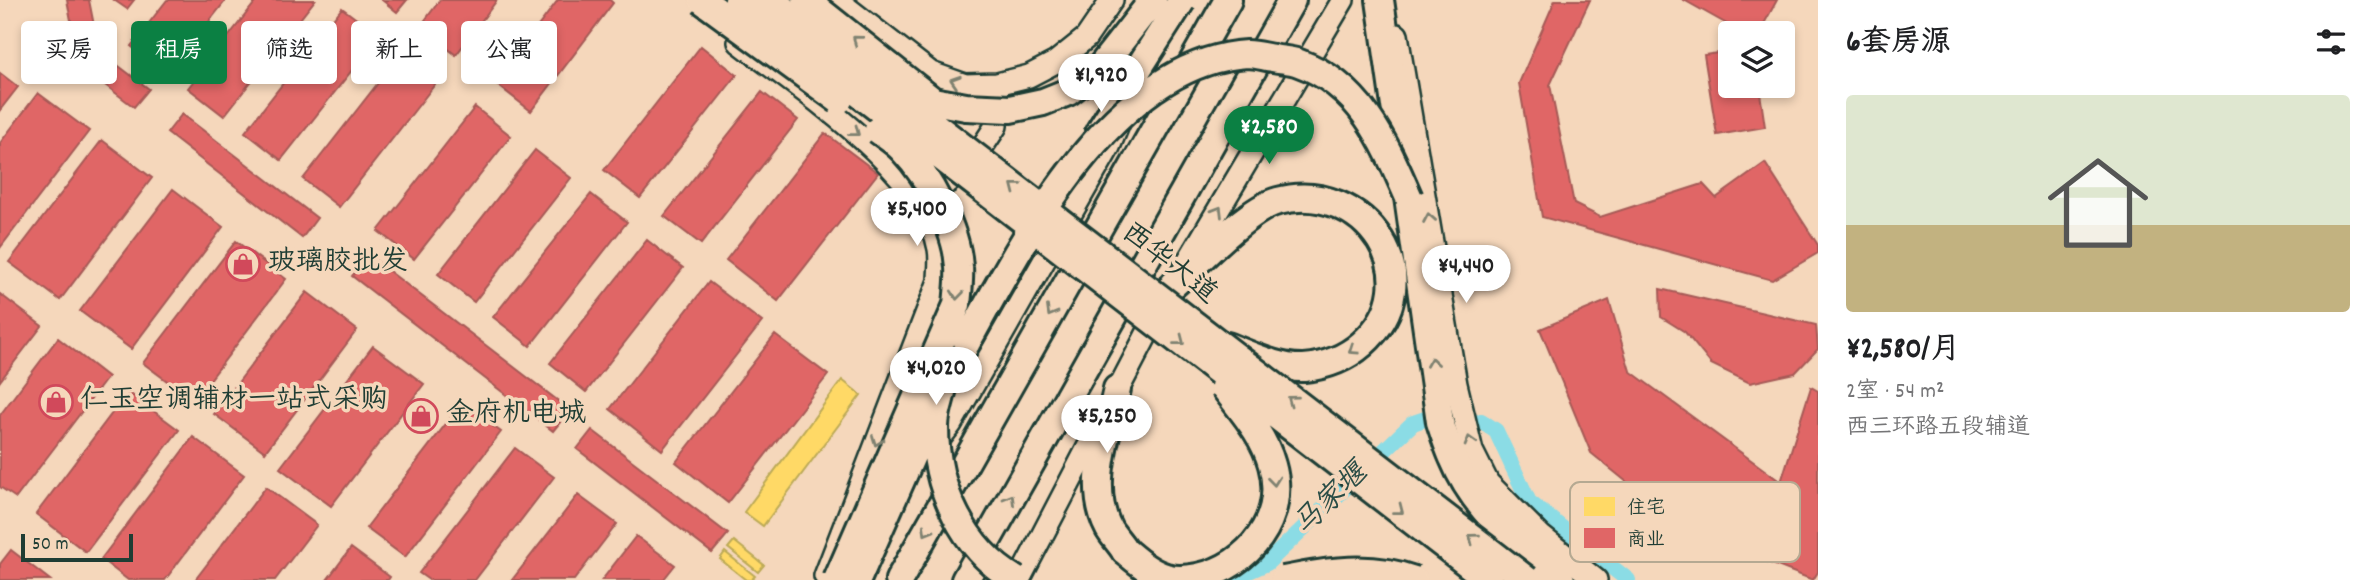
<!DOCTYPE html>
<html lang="zh">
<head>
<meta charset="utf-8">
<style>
  :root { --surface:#fff; --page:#f6f6f6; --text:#202124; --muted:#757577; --accent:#0b8043 }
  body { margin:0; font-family:Dekko,"LXGW WenKai TC",sans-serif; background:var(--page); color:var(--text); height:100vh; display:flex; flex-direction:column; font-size:26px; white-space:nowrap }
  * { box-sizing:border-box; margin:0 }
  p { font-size:23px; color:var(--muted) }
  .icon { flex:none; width:38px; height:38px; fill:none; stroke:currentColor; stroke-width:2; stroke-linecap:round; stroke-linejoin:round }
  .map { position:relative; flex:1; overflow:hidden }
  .drawer { display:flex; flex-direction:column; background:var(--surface); width:560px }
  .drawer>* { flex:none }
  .top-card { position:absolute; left:21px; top:21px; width:665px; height:63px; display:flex; gap:14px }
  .fabs { position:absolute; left:1718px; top:21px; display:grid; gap:14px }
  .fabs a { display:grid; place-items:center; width:77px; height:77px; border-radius:7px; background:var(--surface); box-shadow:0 4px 10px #0003; font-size:35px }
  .scale { position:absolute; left:21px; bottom:18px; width:112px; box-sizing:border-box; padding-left:7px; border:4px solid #1f3d34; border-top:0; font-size:19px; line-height:24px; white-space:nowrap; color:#1f3d34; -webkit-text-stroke:5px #f5d7bb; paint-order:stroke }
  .price { position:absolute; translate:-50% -60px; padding:0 16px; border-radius:24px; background:#fff; color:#222; font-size:23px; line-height:46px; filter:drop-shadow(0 2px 4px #0008) }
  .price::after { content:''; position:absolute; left:50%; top:42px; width:21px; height:16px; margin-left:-10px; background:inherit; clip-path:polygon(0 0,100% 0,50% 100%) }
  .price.on { background:var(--accent); color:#fff }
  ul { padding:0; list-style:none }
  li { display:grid; align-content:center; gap:14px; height:371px; padding:0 28px }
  li span { display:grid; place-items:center; height:217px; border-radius:7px; color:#555 }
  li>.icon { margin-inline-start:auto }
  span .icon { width:126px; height:126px; fill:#fffc; stroke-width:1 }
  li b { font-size:30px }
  h2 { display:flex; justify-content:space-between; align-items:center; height:84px; padding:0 28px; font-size:30px }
  .chip { padding:0 24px; border-radius:7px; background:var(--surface); box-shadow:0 4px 10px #0003; font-size:24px; line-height:63px }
  .chip.on { background:var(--accent); color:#fff }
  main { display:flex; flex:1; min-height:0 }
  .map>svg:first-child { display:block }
</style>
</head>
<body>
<main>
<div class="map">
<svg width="1818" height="580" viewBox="0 0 1818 580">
  <rect width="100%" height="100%" fill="#f5d7bb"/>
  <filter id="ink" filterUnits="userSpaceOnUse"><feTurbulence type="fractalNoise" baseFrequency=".0143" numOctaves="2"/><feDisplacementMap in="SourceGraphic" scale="14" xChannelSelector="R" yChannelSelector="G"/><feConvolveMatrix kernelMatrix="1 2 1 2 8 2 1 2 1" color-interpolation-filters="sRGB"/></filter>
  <g filter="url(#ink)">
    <path fill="#ffd966" stroke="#bcaa57" stroke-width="2" d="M842,380L861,395L763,526L744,512Z
      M734,541L764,565L758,572L728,548Z
      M725,552L755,576L751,580H746L720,559Z"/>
    <path fill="#e06666" stroke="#a65a57" stroke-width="2" d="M67,0H89L99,51L149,89L134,107L80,66Z
      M114,0H134L127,9Z
      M167,0H226L167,75L131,46Z
      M257,0H315L224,116L188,88Z
      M382,0H407L397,12Z
      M440,0H497L456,55L420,27Z
      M558,0H610L613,3L531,111L495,83Z
      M1555,0H1590L1550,85L1574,204L1600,217L1703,184L1716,198L1765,163L1818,245V253L1772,280L1542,217L1519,83Z
      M1684,0H1777L1759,33H1743Z
      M342,8L379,36L281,160L245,132Z
      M701,46L737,75L640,198L604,170Z
      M1731,51V86H1759L1765,127L1717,135L1704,55Z
      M400,55L436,83L339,207L303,179Z
      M0,73L18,87L0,110Z
      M762,92L798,120L701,244L664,216Z
      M38,93L89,131L0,248V143Z
      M475,107L511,136L414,259L378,231Z
      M182,114L317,218L302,238L167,133Z
      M825,133L878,173L778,301L726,260Z
      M102,140L152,178L60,300L9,262Z
      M535,150L571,178L474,302L438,274Z
      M173,189L223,227L131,349L80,311Z
      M591,194L627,222L530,346L493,317Z
      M647,240L683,268L586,392L550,363Z
      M236,241L286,279L194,401L143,363Z
      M368,255L570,410L553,431L352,276Z
      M709,282L762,322L662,450L610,409Z
      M1660,289L1816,325L1818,349L1795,373L1750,383L1711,364L1685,332L1661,317Z
      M307,292L357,330L265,452L214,414Z
      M0,294L42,326L0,381Z
      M1609,300L1630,371L1781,482L1811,387L1818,391V572L1813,580L1686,530L1591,453L1540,329Z
      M775,335L828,375L728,503L676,462Z
      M58,338L108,377L16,498L0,487V415Z
      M373,346L424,384L331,506L280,468Z
      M128,392L179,430L86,552L36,514Z
      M462,403L501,432L405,557L366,528Z
      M592,430L728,534L712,553L577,449Z
      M193,437L244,475L165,580H128L101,559Z
      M515,448L554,477L475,580H429L419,573Z
      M266,487L317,525L275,580H195Z
      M578,495L617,524L574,580H512Z
      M636,536L675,565L663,580H602Z
      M351,548L390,577L388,580H327Z
      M11,550L50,580H0V564Z"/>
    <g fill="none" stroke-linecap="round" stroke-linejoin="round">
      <path stroke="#8bdce5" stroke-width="16" d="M1481,421L1496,431L1529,502L1628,580
        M1229,580L1267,563L1413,423L1431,417"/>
      <g stroke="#1f3d34" stroke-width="26">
        <path id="secondary" d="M837,0L931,73L965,85L997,84L1029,76L1056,62L1086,38L1112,0
          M1397,35L1456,384L1472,451L1488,483L1541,536L1596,580
          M739,42C799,89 925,170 939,249C941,259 939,271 939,281L825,576
          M916,189L948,182L969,167L996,126L997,94
          M1185,266L1343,0
          M931,450L951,424L1109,147L1119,123
          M1019,580L1160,309"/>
      </g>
      <g stroke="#1f3d34" stroke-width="32">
        <path id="highway" d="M1380,0L1440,422C1444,434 1448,447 1453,458C1474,510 1519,546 1561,580
          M1099,132L1133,77
          M1174,284C1197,263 1249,208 1278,201C1365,178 1435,280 1362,344C1346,358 1325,366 1304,368C1278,369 1251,355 1227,346
          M944,384L967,342
          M1117,389C1108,431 1086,487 1109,529C1113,536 1120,543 1125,551
          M899,580L1228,0
          M965,580L1292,0"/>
      </g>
      <use href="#secondary" stroke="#f5d7bb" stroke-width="21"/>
      <use href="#highway" stroke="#f5d7bb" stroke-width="26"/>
      <g stroke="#1f3d34" stroke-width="32" stroke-linecap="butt">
        <path id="highway-bridge" d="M702,0L839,100
          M738,0L1489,580
          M771,0L1527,580
          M806,0L933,101L966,107L1010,109L1043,102L1068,92L1099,69L1153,0
          M1133,77L1182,0
          M967,342C1024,239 1113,62 1247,54C1256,54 1265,57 1273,58C1282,60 1291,60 1299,63C1361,85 1385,143 1409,198
          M944,384C941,398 935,413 935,427C935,488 963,549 1016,580
          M1125,551C1137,561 1150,573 1166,577C1175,580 1188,579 1198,577C1249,566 1287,518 1272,465C1264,435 1242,411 1224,387
          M837,580L957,305C958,293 960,279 959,267C957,230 929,177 903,150C896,142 886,136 878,130
          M857,580L933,408
          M1284,580C1327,571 1372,564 1414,580"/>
      </g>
      <use href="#highway-bridge" stroke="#f5d7bb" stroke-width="26"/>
    </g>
    <defs><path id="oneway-chevron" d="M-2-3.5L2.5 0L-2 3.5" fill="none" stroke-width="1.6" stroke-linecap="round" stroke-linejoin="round" transform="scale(1.75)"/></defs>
    <g stroke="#7f8271">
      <use href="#oneway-chevron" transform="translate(857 40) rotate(-141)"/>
      <use href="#oneway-chevron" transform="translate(955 81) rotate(-162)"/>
      <use href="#oneway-chevron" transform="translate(855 132) rotate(38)"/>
      <use href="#oneway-chevron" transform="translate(1015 187) rotate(-142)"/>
      <use href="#oneway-chevron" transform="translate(1218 211) rotate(-59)"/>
      <use href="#oneway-chevron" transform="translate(1429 218) rotate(-100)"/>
      <use href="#oneway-chevron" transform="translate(957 295) rotate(96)"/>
      <use href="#oneway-chevron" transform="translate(1051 312) rotate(120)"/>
      <use href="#oneway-chevron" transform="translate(1180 341) rotate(38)"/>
      <use href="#oneway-chevron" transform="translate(1353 350) rotate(146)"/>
      <use href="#oneway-chevron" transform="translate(1432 362) rotate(-98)"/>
      <use href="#oneway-chevron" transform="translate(1292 400) rotate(-143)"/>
      <use href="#oneway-chevron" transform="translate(877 441) rotate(111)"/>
      <use href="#oneway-chevron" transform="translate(1470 441) rotate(-106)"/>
      <use href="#oneway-chevron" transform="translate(1274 481) rotate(84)"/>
      <use href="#oneway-chevron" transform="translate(1010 499) rotate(-60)"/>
      <use href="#oneway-chevron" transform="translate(1399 510) rotate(38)"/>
      <use href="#oneway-chevron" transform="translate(927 531) rotate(120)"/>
      <use href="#oneway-chevron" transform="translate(1473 538) rotate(-143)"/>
    </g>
  </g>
  <defs>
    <g id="shop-ring" transform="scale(1.75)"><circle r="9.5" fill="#f5d7bb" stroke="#d1495b" stroke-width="1.5"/><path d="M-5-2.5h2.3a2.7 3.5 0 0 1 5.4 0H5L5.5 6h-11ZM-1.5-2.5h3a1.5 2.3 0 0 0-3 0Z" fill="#d1495b"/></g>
  </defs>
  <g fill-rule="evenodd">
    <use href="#shop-ring" x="243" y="264"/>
    <use href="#shop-ring" x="56" y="402"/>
    <use href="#shop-ring" x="421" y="416"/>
  </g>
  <g text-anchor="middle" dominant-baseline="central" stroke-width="7" stroke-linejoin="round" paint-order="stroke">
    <g font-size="28" fill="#1f3d34" stroke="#f5d7bb" text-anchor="start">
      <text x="268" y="264">玻璃胶批发</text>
      <text x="80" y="402">仁玉空调辅材一站式采购</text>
      <text x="446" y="416">金府机电城</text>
    </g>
    <g font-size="28" fill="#1f3d34" stroke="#f5d7bb">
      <text transform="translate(1168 265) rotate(38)">西华大道</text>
    </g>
    <g font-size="30" font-style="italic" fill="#2a4d46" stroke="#f5d7bb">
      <text transform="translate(1332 501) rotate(-44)">马家堰</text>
    </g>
  </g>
  <rect x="1570" y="482" width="230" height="80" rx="10" fill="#f5d7bb" stroke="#b5a992" stroke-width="2"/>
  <rect x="1584" y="497" width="31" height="19" fill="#ffd966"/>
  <rect x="1584" y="528" width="31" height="20" fill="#e06666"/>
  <g font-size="19" fill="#1f3d34">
    <text x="1627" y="513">住宅</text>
    <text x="1627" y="545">商业</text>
  </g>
</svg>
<div class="fabs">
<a><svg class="icon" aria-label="layers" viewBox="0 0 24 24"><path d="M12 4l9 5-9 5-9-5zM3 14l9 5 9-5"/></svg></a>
</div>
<div class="scale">50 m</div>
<b class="price" style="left:1101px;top:114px">¥1,920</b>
<b class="price on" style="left:1269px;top:166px">¥2,580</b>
<b class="price" style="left:917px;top:248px">¥5,400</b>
<b class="price" style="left:1466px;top:305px">¥4,440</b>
<b class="price" style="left:936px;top:407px">¥4,020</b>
<b class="price" style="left:1107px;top:455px">¥5,250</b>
<div class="top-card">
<a class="chip">买房</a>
<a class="chip on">租房</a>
<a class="chip">筛选</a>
<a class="chip">新上</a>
<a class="chip">公寓</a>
</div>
</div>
<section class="drawer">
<h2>6套房源<svg class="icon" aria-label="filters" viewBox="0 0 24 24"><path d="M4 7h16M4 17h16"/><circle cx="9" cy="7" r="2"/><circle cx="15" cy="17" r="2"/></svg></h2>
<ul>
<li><span style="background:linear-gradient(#dfe7d0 60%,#c2b280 0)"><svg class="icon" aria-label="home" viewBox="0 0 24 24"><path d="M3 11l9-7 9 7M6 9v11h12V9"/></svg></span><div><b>¥2,580/月</b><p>2室 · 54 m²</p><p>西三环路五段辅道</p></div></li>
</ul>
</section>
</main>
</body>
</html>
